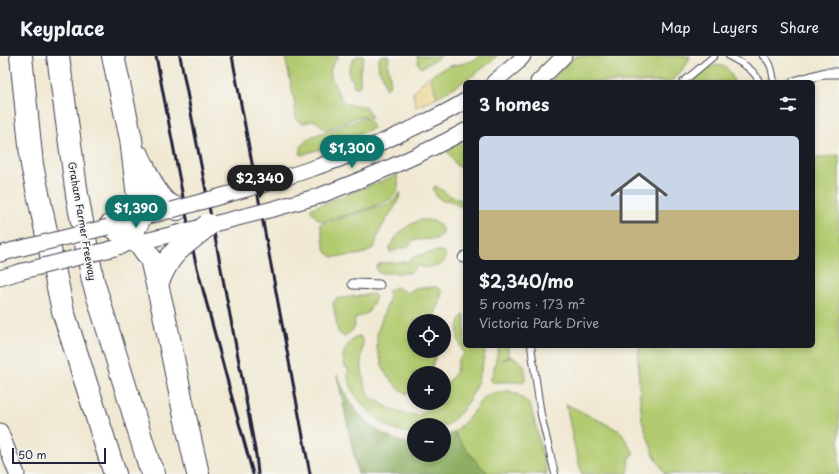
<!DOCTYPE html>
<html lang="en">
<head>
<meta charset="utf-8">
<style>
  :root { --surface:#171b24; --page:#242831; --text:#f1f3f6; --muted:#9ea1a6; --line:#363941; --accent:#0f766e }
  body { margin:0; font-family:"Playpen Sans",sans-serif; background:var(--page); color:var(--text); height:100vh; display:flex; flex-direction:column; font-size:15px; white-space:nowrap }
  * { box-sizing:border-box; margin:0 }
  p { font-size:13px; color:var(--muted) }
  .icon { flex:none; width:22px; height:22px; fill:none; stroke:currentColor; stroke-width:2; stroke-linecap:round; stroke-linejoin:round }
  .map { position:relative; flex:1; overflow:hidden }
  .side { position:absolute; left:463px; top:24px; width:352px; height:268px; display:flex; flex-direction:column; background:var(--surface); border-radius:6px; box-shadow:0 2px 6px #0003 }
  .side>* { flex:none }
  .buttons { position:absolute; left:407px; top:258px; display:grid; gap:8px }
  .buttons a { display:grid; place-items:center; width:44px; height:44px; border-radius:50%; background:var(--surface); box-shadow:0 2px 6px #0003; font-size:20px }
  .scale { position:absolute; left:12px; bottom:10px; width:94px; box-sizing:border-box; padding-left:4px; border:2px solid #22223b; border-top:0; font-size:11px; line-height:14px; white-space:nowrap; color:#22223b; -webkit-text-stroke:3px #f6f6f2; paint-order:stroke }
  .price { position:absolute; translate:-50% -34px; padding:0 9px; border-radius:14px; background:var(--accent); color:#fff; font-size:13px; line-height:26px; filter:drop-shadow(0 1px 2px #0008) }
  .price::after { content:''; position:absolute; left:50%; top:24px; width:12px; height:9px; margin-left:-6px; background:inherit; clip-path:polygon(0 0,100% 0,50% 100%) }
  .price.selected { background:#222; color:#fff }
  ul { padding:0; list-style:none }
  li { display:grid; align-content:center; gap:8px; height:212px; padding:0 16px }
  li span { display:grid; place-items:center; height:124px; border-radius:6px; color:#555 }
  li>.icon { margin-inline-start:auto }
  span .icon { width:72px; height:72px; fill:#fffc; stroke-width:1 }
  li b { font-size:17px }
  h2 { display:flex; justify-content:space-between; align-items:center; height:48px; padding:0 16px; font-size:17px }
  header { display:flex; align-items:center; gap:24px; box-sizing:border-box; height:56px; padding:0 20px; background:var(--surface); border-bottom:1px solid var(--line) }
  header strong { font-size:19px }
  nav { display:flex; gap:22px; margin-inline-start:auto; font-size:14px }
  .map>svg:first-child { display:block }
</style>
</head>
<body>
<header>
<strong>Keyplace</strong>
<nav><a>Map</a><a>Layers</a><a>Share</a></nav>
</header>
<div class="map">
<svg width="839" height="418" viewBox="0 0 839 418">
  <rect width="100%" height="100%" fill="#f6f6f2"/>
  <filter id="ink" filterUnits="userSpaceOnUse"><feTurbulence type="fractalNoise" baseFrequency=".025" numOctaves="2"/><feDisplacementMap in="SourceGraphic" scale="8" xChannelSelector="R" yChannelSelector="G"/><feConvolveMatrix kernelMatrix="1 2 1 2 8 2 1 2 1" color-interpolation-filters="sRGB"/></filter>
  <filter id="wash" filterUnits="userSpaceOnUse"><feTurbulence type="fractalNoise" baseFrequency=".012" numOctaves="4" result="noise"/><feDisplacementMap in="SourceGraphic" scale="16" xChannelSelector="R" yChannelSelector="G"/><feGaussianBlur stdDeviation="0.9" result="paint"/><feColorMatrix in="noise" values="0 0 0 0 0 0 0 0 0 0 0 0 0 0 0 0 0 1.4 0 .05"/><feComposite in="paint" operator="in"/></filter>
  <g filter="url(#wash)">
    <rect width="100%" height="100%" fill="#f0e8d2"/>
    <path fill="#b2ca70" stroke="#6a7656" d="M285,0H339C329,12 328,16 335,30C338,36 341,42 344,47C358,53 364,43 372,62L365,60L355,62L325,74C322,71 319,66 314,65C307,64 302,72 296,62L294,43Z
      M356,0H364L360,15V29L359,31C352,31 354,30 353,25C351,19 351,26 349,19C347,13 353,5 356,0Z
      M380,0H389C389,3 388,7 388,10C389,18 393,26 387,33H386L383,20L379,14L378,7Z
      M417,0H441L421,12L418,7Z
      M479,0H497C479,17 459,29 437,41L430,21C435,17 441,13 447,11C458,7 470,9 479,0Z
      M575,0H690C687,11 678,19 670,26H550Z
      M717,9C729,11 731,16 734,26H689C698,19 706,11 717,9Z
      M364,62L369,64L373,72L320,93L301,99C298,90 306,84 313,80Z
      M465,84V109L459,111L456,109L448,96V95L450,92Z
      M839,99V418H665L653,397L642,364L639,330L638,301L640,290H813V103Z
      M397,119C399,127 399,134 394,140C386,150 340,160 324,165C316,164 314,159 310,153Z
      M436,130L450,140L465,146V150C459,152 454,147 449,144L443,145L437,141L433,133L434,131Z
      M401,136C397,152 384,164 378,179C375,186 377,190 369,195C362,200 342,200 333,201L327,197L325,193L320,168L388,148L394,144Z
      M420,164C426,164 432,164 437,167C444,171 444,180 436,183L414,184L407,192C398,190 398,195 390,196L389,192C396,178 406,170 420,164Z
      M437,195H442L445,197C449,212 430,211 420,211L417,210L411,216L406,217H378L376,211L381,207L407,206L416,200Z
      M397,231L407,237L415,232L436,231L442,235L440,246L432,265H414V295H437L430,317H414V335L407,338L398,332L385,317L377,293V277L389,243L388,234Z
      M373,238L376,241L368,257L355,262L354,273L344,281L338,276L333,247L336,243Z
      M463,259H465V290H486C481,321 472,353 444,371V369H414V377C408,377 401,376 395,374C379,368 359,348 352,333C350,328 349,323 347,318L349,316L347,311H345C344,308 343,304 343,301C344,292 351,282 360,280L363,286L361,305L364,327L370,341L387,351L404,358L419,359L436,347H444V332L456,316L458,304L464,298C458,284 454,273 463,259Z
      M499,290H508V299L511,300L505,302L502,305L505,303L512,301C520,305 524,306 525,315C526,319 527,321 524,325L521,326H493L489,323L492,321Z
      M510,335C520,339 525,343 531,351L547,418H489C475,405 464,392 454,376C459,371 466,366 470,360C474,356 476,351 479,347C488,336 497,336 510,335Z
      M566,348L620,375L634,397C627,401 629,411 628,418H582L575,393Z"/>
    <path fill="#8dae62" stroke="#58684e" d="M337,319C344,336 353,354 367,366C371,370 377,374 382,377C392,383 402,387 414,387V399H444V381L449,379L454,376C464,392 475,405 489,418H358Z"/>
    <path fill="#eeda9e" stroke="#887e6c" d="M429,21H430L437,41L416,51L413,37L419,29Z"/>
  </g>
  <g filter="url(#ink)">
    <g fill="none" stroke-linecap="round" stroke-linejoin="round">
      <g stroke="#414052" stroke-width="8">
        <path id="service" d="M729,0C739,6 755,13 759,26
          M763,0C772,7 772,15 774,26
          M683,26L714,0
          M531,290L541,359L555,418"/>
      </g>
      <g stroke="#414052" stroke-width="11">
        <path id="pedestrian" d="M794,26L825,17H839
          M463,202L465,200
          M353,228L379,229"/>
      </g>
      <g stroke="#414052" stroke-width="17">
        <path id="tertiary" d="M494,26L518,6L523,0
          M538,26L564,0
          M314,112C347,101 379,88 411,73C429,64 448,56 465,45
          M319,140C369,121 418,101 465,75
          M132,164L172,154
          M132,188L178,177
          M0,198L14,194
          M0,222L19,216
          M0,375L17,418"/>
      </g>
      <g stroke="#414052" stroke-width="24">
        <path id="motorway" d="M21,0L32,109L63,255L115,418
          M58,0L77,139L93,225L149,408L154,418
          M113,0L131,83L139,149L140,162L131,179L121,187
          M139,101C146,115 153,136 166,147C169,149 173,151 177,153
          M110,170L131,179L139,186L151,203L164,258L184,356L198,418
          M157,228C163,214 169,201 181,191"/>
      </g>
      <use href="#service" stroke="#fff" stroke-width="6"/>
      <use href="#pedestrian" stroke="#fff" stroke-width="9"/>
      <use href="#tertiary" stroke="#fff" stroke-width="15"/>
      <use href="#motorway" stroke="#fff" stroke-width="22"/>
      <path stroke="#22223b" stroke-width="3" d="M156,0L195,204L231,338L253,418
        M180,0L239,306L256,399L258,418
        M232,0L310,418"/>
      <g stroke="#414052" stroke-width="17" stroke-linecap="butt">
        <path id="tertiary-bridge" d="M172,154L268,127L314,112
          M178,177L273,153L319,140
          M14,194L108,171
          M19,216L115,192"/>
      </g>
      <g stroke="#414052" stroke-width="24" stroke-linecap="butt">
        <path id="motorway-bridge" d="M181,191L208,169"/>
      </g>
      <use href="#tertiary-bridge" stroke="#fff" stroke-width="15"/>
      <use href="#motorway-bridge" stroke="#fff" stroke-width="22"/>
    </g>
  </g>
  <g text-anchor="middle" dominant-baseline="central" stroke-width="4" stroke-linejoin="round" paint-order="stroke">
    <g font-size="10" fill="#22223b" stroke="#f6f6f2">
      <text transform="translate(83 165) rotate(80)">Graham Farmer Freeway</text>
    </g>
  </g>
</svg>
<div class="buttons">
<a><svg class="icon" aria-label="locate" viewBox="0 0 24 24"><circle cx="12" cy="12" r="6"/><path d="M12 2v4M12 18v4M2 12h4M18 12h4"/></svg></a>
<a>+</a>
<a>−</a>
</div>
<div class="scale">50 m</div>
<b class="price" style="left:352px;top:113px">$1,300</b>
<b class="price selected" style="left:260px;top:143px">$2,340</b>
<b class="price" style="left:136px;top:173px">$1,390</b>
<section class="side">
<h2>3 homes<svg class="icon" aria-label="filters" viewBox="0 0 24 24"><path d="M4 7h16M4 17h16"/><circle cx="9" cy="7" r="2"/><circle cx="15" cy="17" r="2"/></svg></h2>
<ul>
<li><span style="background:linear-gradient(#c9d6e8 60%,#c2b280 0)"><svg class="icon" aria-label="home" viewBox="0 0 24 24"><path d="M3 11l9-7 9 7M6 9v11h12V9"/></svg></span><div><b>$2,340/mo</b><p>5 rooms · 173 m²</p><p>Victoria Park Drive</p></div></li>
</ul>
</section>
</div>
</body>
</html>
